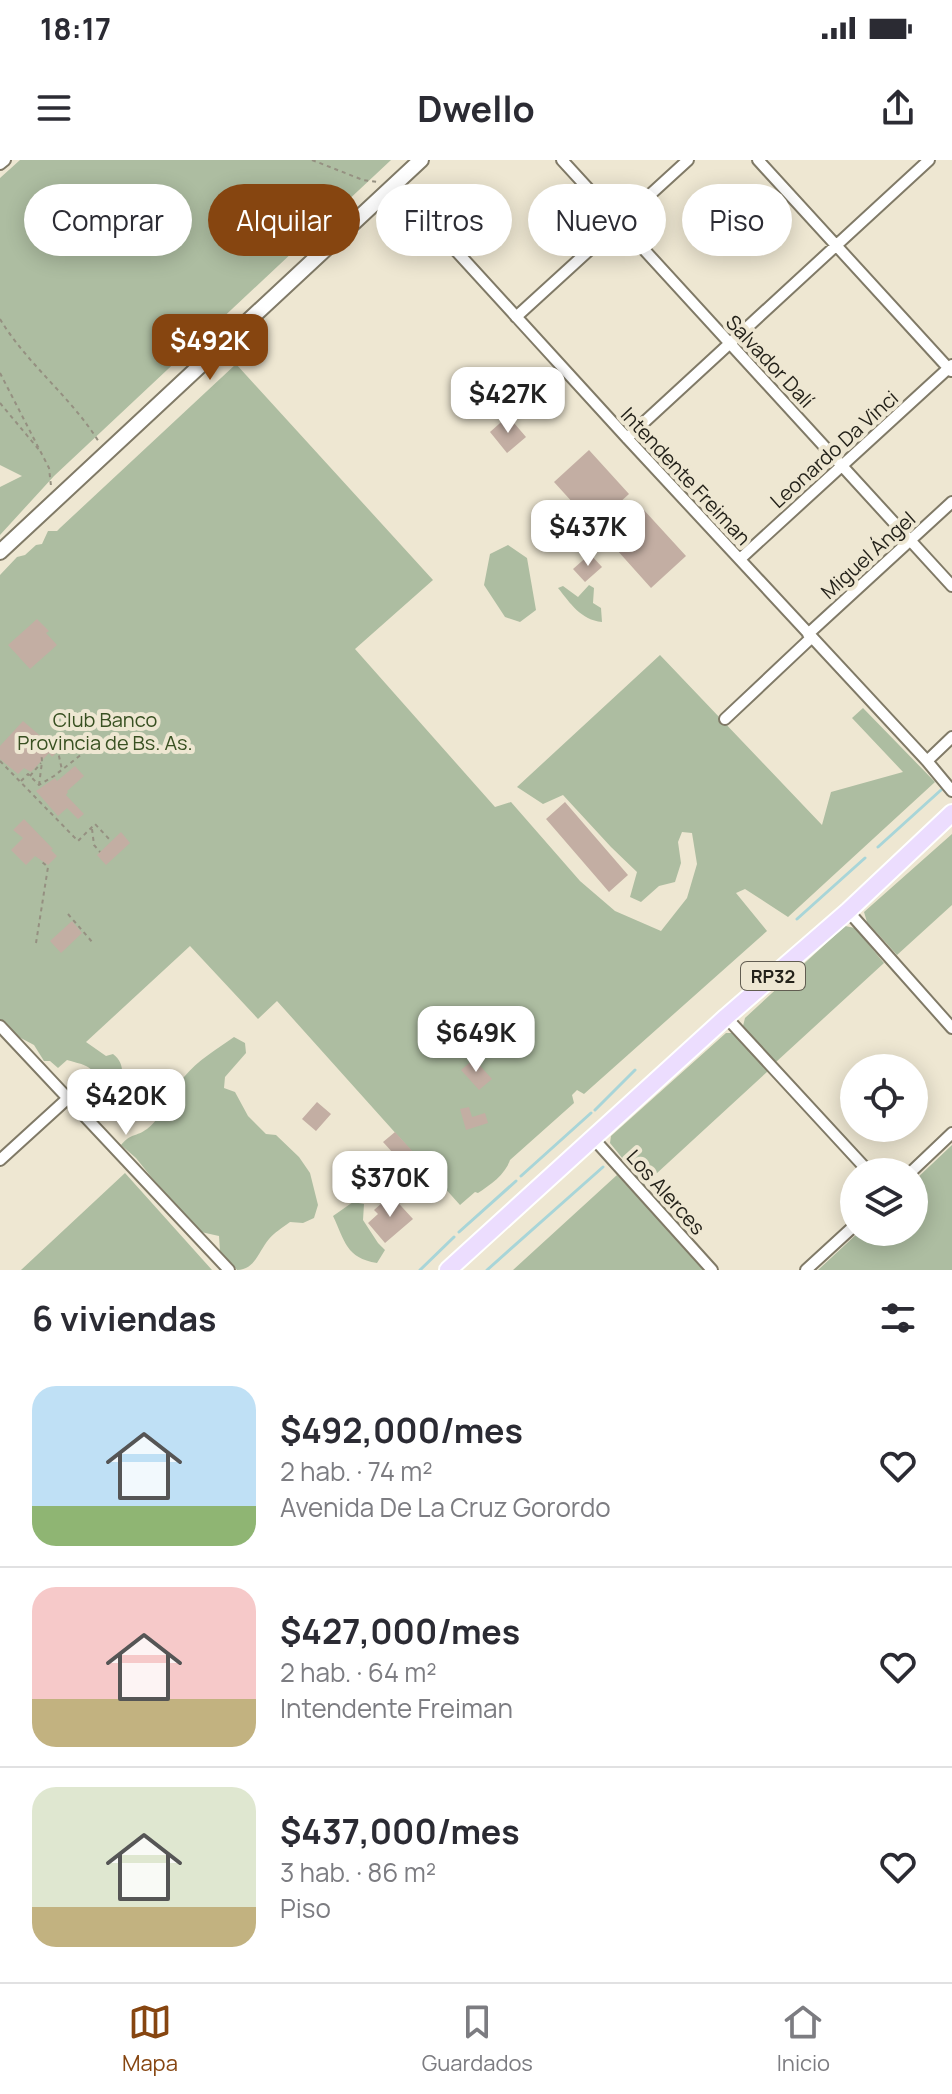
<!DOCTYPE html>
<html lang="es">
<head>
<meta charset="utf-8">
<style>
  :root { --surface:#fff; --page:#f7f7f7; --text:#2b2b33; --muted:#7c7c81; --line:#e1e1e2; --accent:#864510 }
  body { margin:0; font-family:Manrope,sans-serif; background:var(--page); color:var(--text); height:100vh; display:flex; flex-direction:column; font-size:30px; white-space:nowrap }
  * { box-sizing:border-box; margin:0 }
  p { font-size:26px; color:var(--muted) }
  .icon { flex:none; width:44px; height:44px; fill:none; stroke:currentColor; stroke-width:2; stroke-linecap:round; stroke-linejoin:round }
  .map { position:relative; height:1110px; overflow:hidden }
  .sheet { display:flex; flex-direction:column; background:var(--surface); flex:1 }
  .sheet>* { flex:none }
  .top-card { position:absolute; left:24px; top:24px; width:904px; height:72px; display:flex; gap:16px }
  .buttons { position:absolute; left:840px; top:894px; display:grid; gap:16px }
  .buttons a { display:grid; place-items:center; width:88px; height:88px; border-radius:50%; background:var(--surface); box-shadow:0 4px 20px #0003; font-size:40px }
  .price { position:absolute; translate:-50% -68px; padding:0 18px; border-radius:16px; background:#fff; color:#222; font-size:26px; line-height:52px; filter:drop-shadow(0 2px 4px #0008) }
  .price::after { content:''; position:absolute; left:50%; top:48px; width:24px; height:18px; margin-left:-12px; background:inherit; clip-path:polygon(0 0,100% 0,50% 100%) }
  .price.selected { background:var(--accent); color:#fff }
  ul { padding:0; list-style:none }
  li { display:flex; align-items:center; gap:24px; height:200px; padding:0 32px }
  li+li { border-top:2px solid var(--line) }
  li span { display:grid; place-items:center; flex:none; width:224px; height:160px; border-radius:24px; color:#555 }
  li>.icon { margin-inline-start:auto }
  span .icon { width:96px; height:96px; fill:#fffc; stroke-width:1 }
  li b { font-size:34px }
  h2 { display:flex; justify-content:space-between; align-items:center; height:96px; padding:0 32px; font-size:34px }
  .pill { padding:0 28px; border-radius:36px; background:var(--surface); box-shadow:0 4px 20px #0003; font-size:28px; line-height:72px }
  .pill.selected { background:var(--accent); color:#fff }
  .status { display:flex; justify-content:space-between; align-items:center; height:56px; padding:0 40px; background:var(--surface); direction:ltr }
  .status svg { height:22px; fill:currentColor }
  header { display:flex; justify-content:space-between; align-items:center; height:104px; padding:0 32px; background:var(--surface); font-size:36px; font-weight:700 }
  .tab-bar { display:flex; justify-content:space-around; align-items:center; height:112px; border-top:2px solid var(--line); background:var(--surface); font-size:22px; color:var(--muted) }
  .tab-bar a { display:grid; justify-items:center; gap:4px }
  .tab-bar .selected { color:var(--accent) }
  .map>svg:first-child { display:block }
</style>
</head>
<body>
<div class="status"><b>18:17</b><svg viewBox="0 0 49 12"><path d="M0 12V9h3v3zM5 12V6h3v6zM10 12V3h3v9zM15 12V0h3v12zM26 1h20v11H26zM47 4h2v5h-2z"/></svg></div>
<header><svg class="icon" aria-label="menu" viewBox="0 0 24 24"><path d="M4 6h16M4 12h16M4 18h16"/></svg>Dwello<svg class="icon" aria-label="share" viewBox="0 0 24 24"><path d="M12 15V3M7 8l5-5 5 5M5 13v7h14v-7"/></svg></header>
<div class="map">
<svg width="952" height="1110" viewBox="0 0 952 1110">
  <rect width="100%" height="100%" fill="#eee7d2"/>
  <path fill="#adbda1" d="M20,0H391L54,316L0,375V327L22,316L0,305V18Z
    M236,204L433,420L355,489L495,647L511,642L580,721L615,751L661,771L687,738L697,704L692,673L682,672L678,682L681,703L675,722L659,726L641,742L630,737L637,712L611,687L563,635L543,644L517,627L660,495L822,665L831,632L903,612L852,558L863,548L935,622L788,757L745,729L736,733L767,771L584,934L577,930L572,935L574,943L510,1000C505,1015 490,1025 478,1033L475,1032L460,1045L277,841L258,859L190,786L86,882L106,896L113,894C121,900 123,908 122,917L115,925L117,933L111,935C98,927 99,912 86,906C80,903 73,902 67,900L58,908L50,901H44L34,885L0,867V415L17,397L25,395L36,385L42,384L48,371H57L60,368Z
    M508,385L527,398L536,450L520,462L505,457L484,425L490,394Z
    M589,425L594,428L593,443L601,448L602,462C581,460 570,443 558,428L563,426L578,437Z
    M952,674V745L897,795L867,762L864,752Z
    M845,766L855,768L884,803L776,902L743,866L745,858Z
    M726,873H732L768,911L644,1025L610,983L611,976Z
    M234,877L245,883L246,893L225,917L224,928L235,932L248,956L266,974L276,975L299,997L310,1013L318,1045L314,1058L303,1063L290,1062C283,1067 274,1073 269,1079C258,1092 255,1110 237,1110L220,1091L219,1076L201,1072L152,1018L136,998L121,985C131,973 136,977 147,969C164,956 170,932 184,917C198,900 217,889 234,877Z
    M952,985V1110H818L859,1072H914V1021Z
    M125,1013L212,1110H21Z
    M617,1015L705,1110H513Z
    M353,1042L364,1044L363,1060L378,1083L385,1090L377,1103C346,1098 345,1081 333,1056Z"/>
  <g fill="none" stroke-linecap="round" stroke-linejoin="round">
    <path stroke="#a8d5d8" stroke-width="3" d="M878,687L941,630
      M797,759L865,698
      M595,950L635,910
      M521,1016L591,953
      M459,1072L516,1021
      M420,1110L454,1077
      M487,1110L603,1007"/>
  </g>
  <path fill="#c3aea3" d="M508,256L526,277L507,293L490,272Z
    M589,290L629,334L594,366L554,322Z
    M643,349L686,396L651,428L608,380Z
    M590,394L602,407L585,422L573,409Z
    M37,459L49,471L46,473L57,485L30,509L8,485Z
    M23,561L58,591L52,597L49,593L31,612L24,608L18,614L0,599V586Z
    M75,606L84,616L67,631L68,632L66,635L84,654L78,659L67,648L58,656L36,631L55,618L57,621Z
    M565,642L628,715L609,732L546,659Z
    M24,659L53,689L51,690L57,696L48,705L35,696L26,705L11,690L23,678L13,670Z
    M121,672L130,683L106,705L97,695Z
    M72,761L82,773L61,793L50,781Z
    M474,899L492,919L479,930L461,910Z
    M317,942L331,954L316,971L302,959Z
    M469,947L472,957L485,953L488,963L466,970L460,949Z
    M395,972L425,1005L413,1015L383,982Z
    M391,1035L413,1059L385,1083L368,1063L378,1054L374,1050Z"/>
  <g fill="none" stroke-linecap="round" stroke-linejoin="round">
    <g stroke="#807a67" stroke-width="14">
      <path id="minor" d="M562,0L952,426
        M758,0L951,211
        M0,4L5,0
        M395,24L627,278L927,601L952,631
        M516,157L688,0
        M627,278L929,0
        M740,399L952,205
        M808,474L952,342
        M725,559L811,478
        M927,601L952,577
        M848,751L952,868
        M726,857L869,1012
        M0,866L229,1110
        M593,978L712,1110
        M0,1000L67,939
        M911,1012L952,973
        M806,1110L854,1066"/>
    </g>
    <g stroke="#807a67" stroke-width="18">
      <path id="secondary" d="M0,392L421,0"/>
    </g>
    <g stroke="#fff" stroke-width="20">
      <path id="primary" d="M448,1110L726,857L848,751L952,653"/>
    </g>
    <path stroke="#959081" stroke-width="2" stroke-dasharray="4 4" stroke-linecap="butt" d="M312,0L363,20L378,22
      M0,159C27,204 71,237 99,282
      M0,213L49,308L51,326
      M0,243L40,291
      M58,586L67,577
      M0,601L78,681L95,664L111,681
      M30,616L41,603
      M21,621L28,614L39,625L54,616L82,594
      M39,625L42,602L41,586L57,587L62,610
      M92,669L94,685L100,692
      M68,754L93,783
      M36,783L48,707L41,701"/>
    <use href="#minor" stroke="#fff" stroke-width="10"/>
    <use href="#secondary" stroke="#fff" stroke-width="14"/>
    <use href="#primary" stroke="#ecddfe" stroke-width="16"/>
  </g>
  <g text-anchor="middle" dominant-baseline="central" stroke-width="8" stroke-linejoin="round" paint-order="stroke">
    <rect fill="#eee7d2" stroke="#615d51" stroke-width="2" x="741" y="802" width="64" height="28" rx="6"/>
    <g font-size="18" font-weight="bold" fill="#24221a">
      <text x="773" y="816">RP32</text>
    </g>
    <g font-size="20" fill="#24221a" stroke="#eee7d2">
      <text transform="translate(770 201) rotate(47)">Salvador Dalí</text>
      <text transform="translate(834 289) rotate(-42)">Leonardo Da Vinci</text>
      <text transform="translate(686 316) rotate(47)">Intendente Freiman</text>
      <text transform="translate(868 395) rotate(-42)">Miguel Ángel</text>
      <text transform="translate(666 1032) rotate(48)">Los Alerces</text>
    </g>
    <g font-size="20" fill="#385021" stroke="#eee7d2">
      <text x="105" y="559">Club Banco<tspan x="105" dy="23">Provincia de Bs. As.</tspan></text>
    </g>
  </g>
</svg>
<div class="buttons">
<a><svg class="icon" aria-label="locate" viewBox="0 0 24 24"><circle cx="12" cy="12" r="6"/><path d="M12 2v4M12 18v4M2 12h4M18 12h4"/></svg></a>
<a><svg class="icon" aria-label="layers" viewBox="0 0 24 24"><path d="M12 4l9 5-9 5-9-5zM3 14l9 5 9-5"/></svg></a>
</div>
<b class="price selected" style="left:210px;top:222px">$492K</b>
<b class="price" style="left:508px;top:275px">$427K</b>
<b class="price" style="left:588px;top:408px">$437K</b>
<b class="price" style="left:476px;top:914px">$649K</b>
<b class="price" style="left:126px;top:977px">$420K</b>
<b class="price" style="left:390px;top:1059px">$370K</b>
<div class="top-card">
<a class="pill">Comprar</a>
<a class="pill selected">Alquilar</a>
<a class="pill">Filtros</a>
<a class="pill">Nuevo</a>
<a class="pill">Piso</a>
</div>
</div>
<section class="sheet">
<h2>6 viviendas<svg class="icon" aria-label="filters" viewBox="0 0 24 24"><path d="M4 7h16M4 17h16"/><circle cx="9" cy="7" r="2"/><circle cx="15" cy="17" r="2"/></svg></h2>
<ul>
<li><span style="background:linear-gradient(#bfe0f5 75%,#8fb573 0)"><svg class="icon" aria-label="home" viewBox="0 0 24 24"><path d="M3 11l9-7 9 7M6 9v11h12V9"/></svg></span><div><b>$492,000/mes</b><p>2 hab. · 74 m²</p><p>Avenida De La Cruz Gorordo</p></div><svg class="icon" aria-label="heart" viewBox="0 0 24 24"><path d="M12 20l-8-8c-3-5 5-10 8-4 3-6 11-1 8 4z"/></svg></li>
<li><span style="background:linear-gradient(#f6c9c9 70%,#c2b280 0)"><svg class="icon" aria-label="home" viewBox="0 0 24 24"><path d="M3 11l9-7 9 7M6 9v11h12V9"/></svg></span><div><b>$427,000/mes</b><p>2 hab. · 64 m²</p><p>Intendente Freiman</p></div><svg class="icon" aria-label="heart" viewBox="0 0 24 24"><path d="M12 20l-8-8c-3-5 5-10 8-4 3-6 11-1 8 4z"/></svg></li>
<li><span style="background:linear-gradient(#dfe7d0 75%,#c2b280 0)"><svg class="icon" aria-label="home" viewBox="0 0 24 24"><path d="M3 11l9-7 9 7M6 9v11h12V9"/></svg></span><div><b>$437,000/mes</b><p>3 hab. · 86 m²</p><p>Piso</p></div><svg class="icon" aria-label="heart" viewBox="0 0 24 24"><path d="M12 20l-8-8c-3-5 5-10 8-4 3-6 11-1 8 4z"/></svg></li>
</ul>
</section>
<nav class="tab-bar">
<a class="selected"><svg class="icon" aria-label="map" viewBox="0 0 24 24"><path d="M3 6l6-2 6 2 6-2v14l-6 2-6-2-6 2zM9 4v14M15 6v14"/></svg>Mapa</a>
<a><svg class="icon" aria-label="saved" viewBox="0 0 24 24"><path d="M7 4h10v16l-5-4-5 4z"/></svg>Guardados</a>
<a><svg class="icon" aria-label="home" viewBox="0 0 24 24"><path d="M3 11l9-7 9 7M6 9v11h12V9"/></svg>Inicio</a>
</nav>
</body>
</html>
